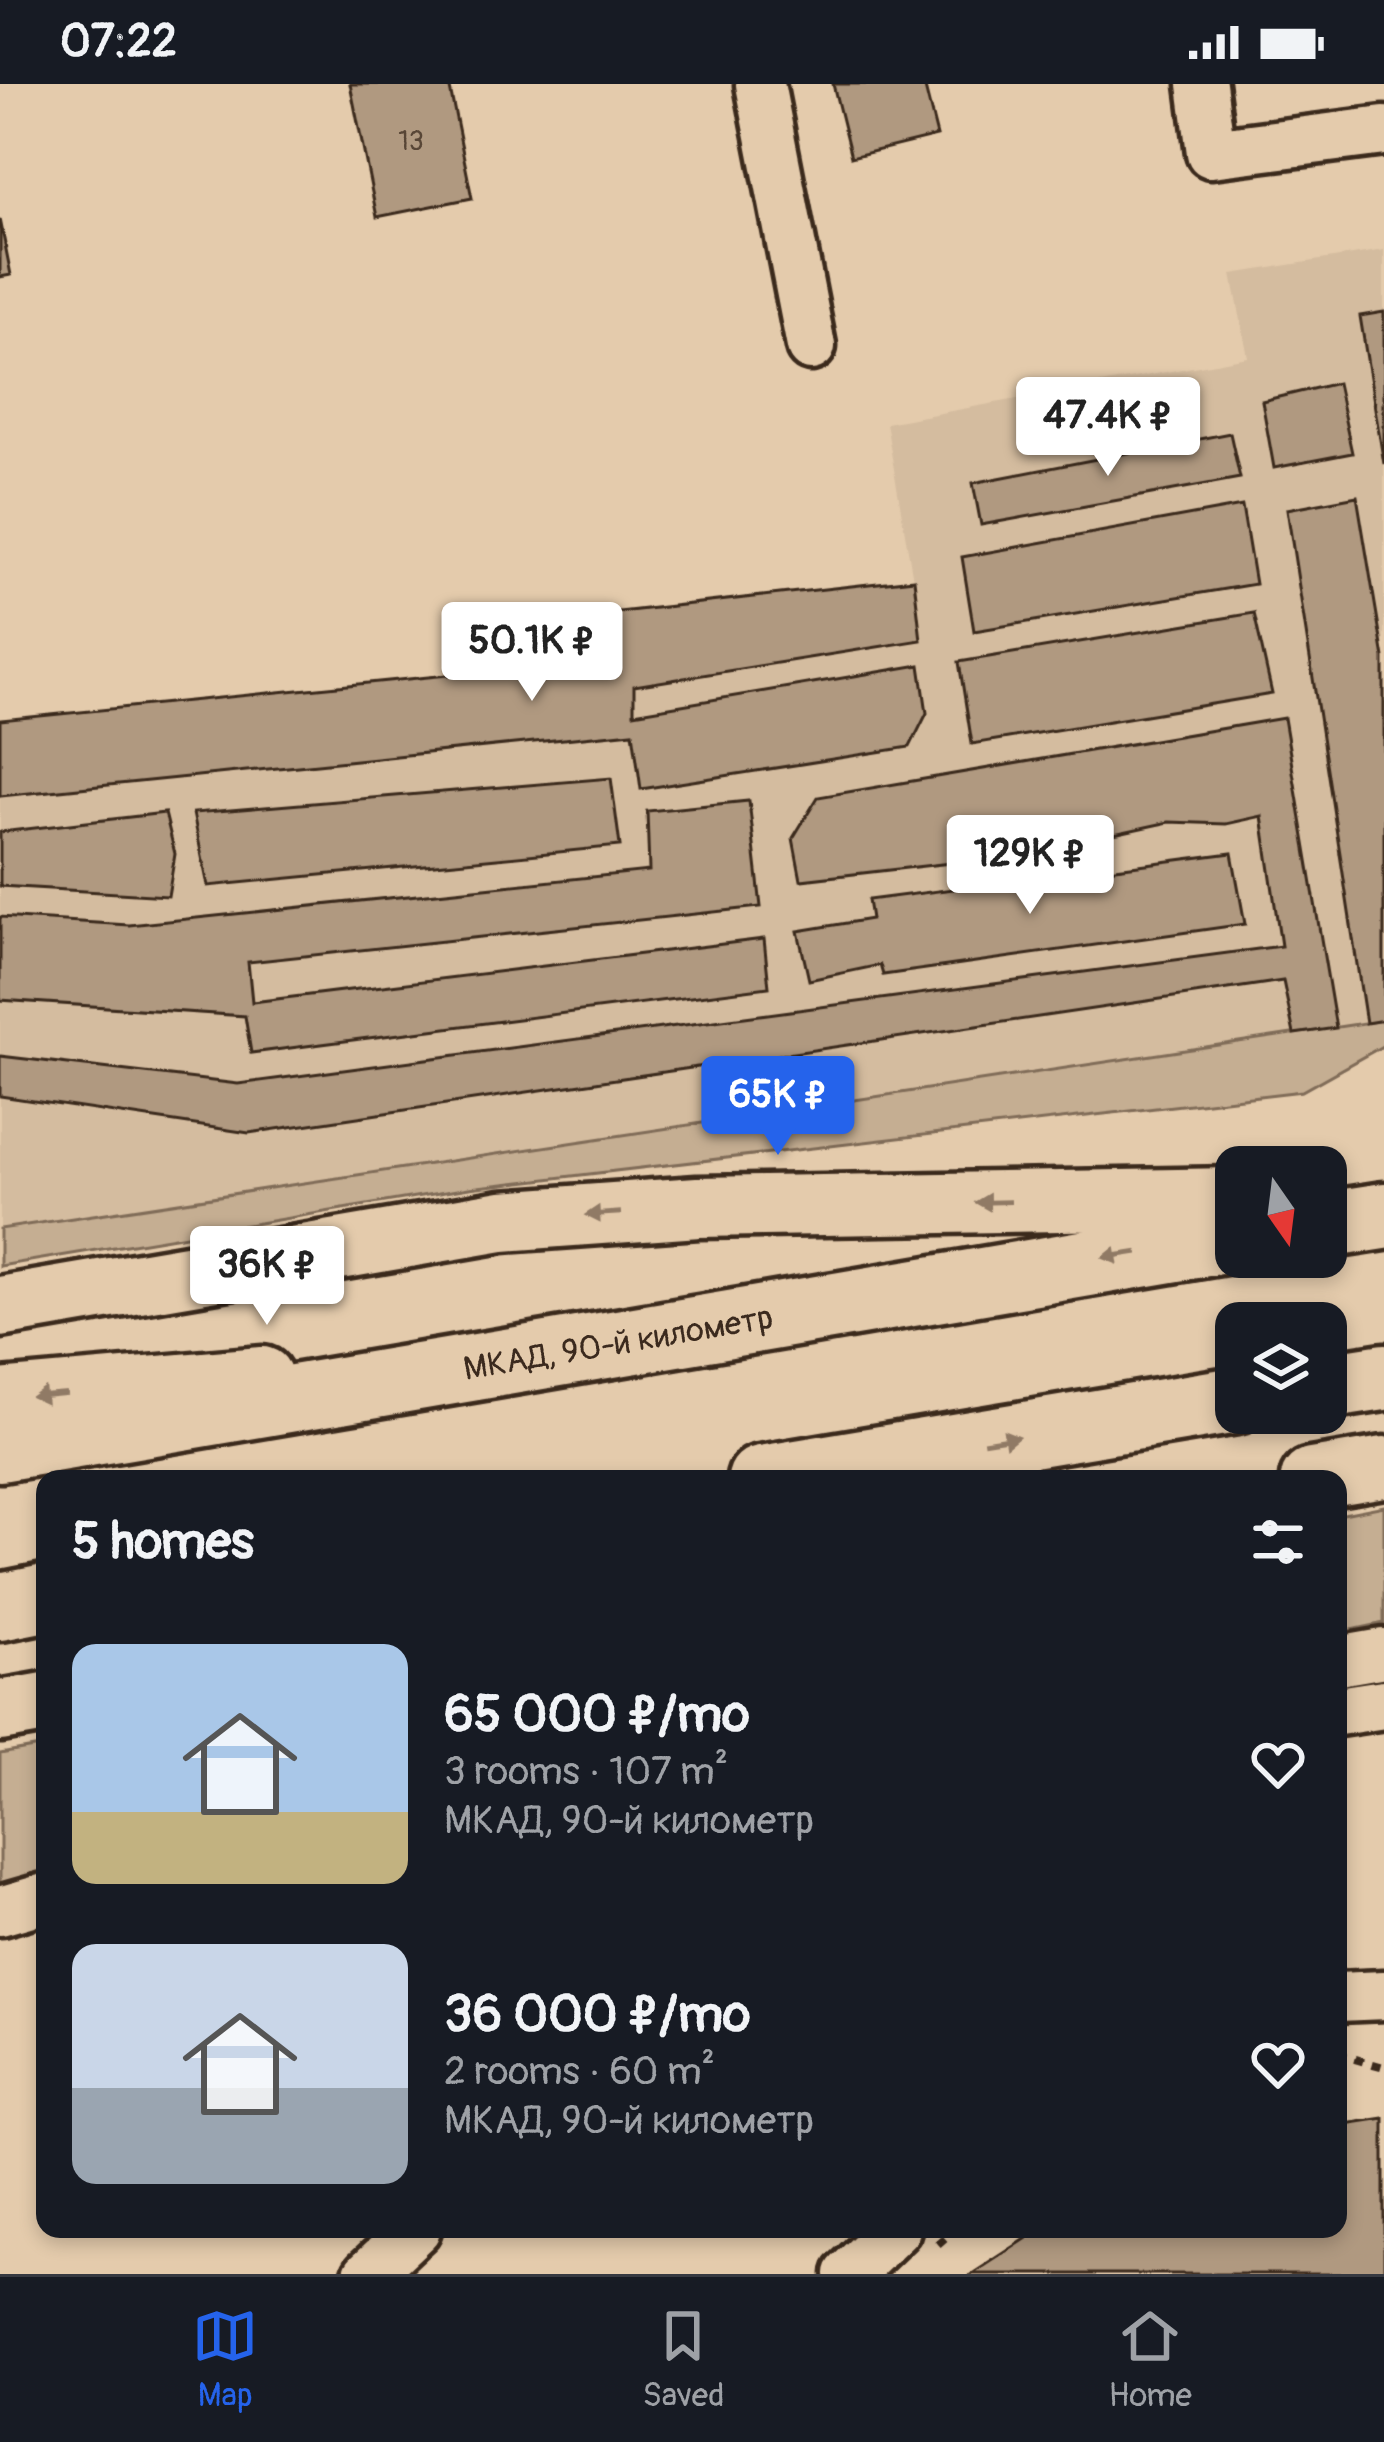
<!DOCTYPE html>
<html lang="en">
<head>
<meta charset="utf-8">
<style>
  :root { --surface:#171b24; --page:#20242c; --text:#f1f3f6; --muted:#9ea1a6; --line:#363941; --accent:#2563eb }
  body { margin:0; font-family:Pangolin,sans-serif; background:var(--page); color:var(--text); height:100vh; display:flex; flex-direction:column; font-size:45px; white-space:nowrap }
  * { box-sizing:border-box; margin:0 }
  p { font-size:39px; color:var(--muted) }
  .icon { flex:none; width:66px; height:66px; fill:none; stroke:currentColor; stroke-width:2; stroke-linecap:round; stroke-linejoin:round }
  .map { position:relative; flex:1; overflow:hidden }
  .panel { position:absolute; left:36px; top:1386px; width:1311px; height:768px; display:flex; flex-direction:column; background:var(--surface); border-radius:24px; box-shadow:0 6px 18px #0003 }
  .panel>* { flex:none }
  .needle { width:78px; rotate:166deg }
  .tools { position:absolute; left:1215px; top:1062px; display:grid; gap:24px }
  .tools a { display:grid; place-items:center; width:132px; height:132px; border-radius:24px; background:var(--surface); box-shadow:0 6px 18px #0003; font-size:60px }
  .price { position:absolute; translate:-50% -102px; padding:0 27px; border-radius:12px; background:#fff; color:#222; font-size:39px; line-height:78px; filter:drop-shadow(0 3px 6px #0008) }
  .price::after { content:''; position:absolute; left:50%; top:72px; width:36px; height:27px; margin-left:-18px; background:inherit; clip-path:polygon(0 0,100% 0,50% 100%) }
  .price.active { background:var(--accent); color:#fff }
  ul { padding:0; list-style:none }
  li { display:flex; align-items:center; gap:36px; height:300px; padding:0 36px }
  li span { display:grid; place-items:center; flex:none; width:336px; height:240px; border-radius:24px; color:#555 }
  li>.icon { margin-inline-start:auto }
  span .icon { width:144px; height:144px; fill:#fffc; stroke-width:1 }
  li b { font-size:51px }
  h2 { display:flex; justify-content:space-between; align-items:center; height:144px; padding:0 36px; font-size:51px }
  .status { display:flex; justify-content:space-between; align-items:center; height:84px; padding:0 60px; background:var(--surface); direction:ltr }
  .status svg { height:33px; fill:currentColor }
  .menu { display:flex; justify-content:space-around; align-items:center; height:168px; border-top:3px solid var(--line); background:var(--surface); font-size:33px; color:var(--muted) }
  .menu a { display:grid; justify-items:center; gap:6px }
  .menu .active { color:var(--accent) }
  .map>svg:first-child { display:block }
</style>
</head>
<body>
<div class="status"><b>07:22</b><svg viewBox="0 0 49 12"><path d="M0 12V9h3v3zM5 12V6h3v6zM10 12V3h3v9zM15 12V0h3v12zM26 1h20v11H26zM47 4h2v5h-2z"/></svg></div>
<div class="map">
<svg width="1384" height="2190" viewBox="0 0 1384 2190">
  <rect width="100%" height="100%" fill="#e4cbac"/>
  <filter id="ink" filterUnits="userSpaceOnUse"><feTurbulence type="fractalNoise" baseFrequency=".00833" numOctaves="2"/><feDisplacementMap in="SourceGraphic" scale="24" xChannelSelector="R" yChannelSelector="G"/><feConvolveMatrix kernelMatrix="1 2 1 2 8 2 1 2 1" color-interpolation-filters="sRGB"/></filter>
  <g filter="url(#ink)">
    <path fill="#d4bc9f" d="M1384,166V936L0,1145V636L586,577L602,530L913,495L886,339L1248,273L1232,190Z"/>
    <path fill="#c5ae92" stroke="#806c58" stroke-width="3" d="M1384,936V961L1302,1007L469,1104L0,1182V1145Z
      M1384,1422V1539L1338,1549V1431Z
      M45,1662V1794L0,1810V1670Z"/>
    <path fill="#b09980" stroke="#3b2a1e" stroke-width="3" d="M350,0H449L472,114L377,133Z
      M833,0H924L937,52L851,73Z
      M0,135L11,191L0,193Z
      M1384,228V380L1360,232Z
      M1337,299L1352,369L1274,384L1262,317Z
      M1230,349L1240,394L981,441L973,399Z
      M1357,412L1384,574V936L1366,939L1287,425Z
      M1242,422L1255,500L974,547L962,473Z
      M914,495L921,556L634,602V629L920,581L927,629L910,663L641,705L633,648L0,712V636L587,577L602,530Z
      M1254,529L1272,610L972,660L959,578Z
      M1284,634L1336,944L1294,950L1283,897L249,1049L0,1012V972L238,1000L1281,862L1262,732L1226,740L1169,738L1012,772L801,796L793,754L818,713Z
      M611,694L620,762L208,802L193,729Z
      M749,717L761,823L248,878L252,918L764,855L769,903L251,969L245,932L0,916V833L129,841L649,787L647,727Z
      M165,729L175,770L168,812L0,802V748Z
      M1232,769L1245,840L883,891L880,881L809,896L798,847L871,835L868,816Z
      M1384,2034V2190H972L1041,2145H1338V2041Z"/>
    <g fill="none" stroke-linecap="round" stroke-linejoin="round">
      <g stroke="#3b2a1e" stroke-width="57">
        <path id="minor" d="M760,0L811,262
          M1202,0L1211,69L1384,47
          M1338,1577L1384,1569
          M1338,1627L1384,1620
          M0,1827L45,1814
          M1338,1913L1384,1911
          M368,2190L416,2145
          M849,2190L896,2145"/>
      </g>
      <g stroke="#3b2a1e" stroke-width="69">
        <path id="major" d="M0,1223L502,1137L698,1123L1236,1114
          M0,1316L262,1293
          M1311,1395L1384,1383
          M0,1627L45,1619"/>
      </g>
      <g stroke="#3b2a1e" stroke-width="75">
        <g id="highway">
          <path d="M1326,1141L1384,1132"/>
          <path d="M1326,1302L1384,1293"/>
          <path id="s1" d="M0,1364L1236,1154"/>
          <path d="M761,1395L1236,1316"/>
          <path d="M0,1523L45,1514"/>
        </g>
      </g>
      <path stroke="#3b2a1e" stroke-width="8" stroke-dasharray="9 9" stroke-linecap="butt" d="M1338,1970L1384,1983
        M938,2160L955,2145"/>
      <use href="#minor" stroke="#e4cbac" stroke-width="48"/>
      <use href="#major" stroke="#e4cbac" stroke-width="60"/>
      <use href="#highway" stroke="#e4cbac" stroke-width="66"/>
    </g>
    <defs><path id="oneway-solid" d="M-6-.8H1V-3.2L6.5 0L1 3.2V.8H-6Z" transform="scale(3)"/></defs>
    <g fill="#907a65">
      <use href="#oneway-solid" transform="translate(993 1118) rotate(179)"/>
      <use href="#oneway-solid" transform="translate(603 1130) rotate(176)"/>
      <use href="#oneway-solid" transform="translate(1120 1171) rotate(171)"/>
      <use href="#oneway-solid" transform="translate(49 1311) rotate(175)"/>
      <use href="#oneway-solid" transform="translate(1001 1355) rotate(-9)"/>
    </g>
  </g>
  <g text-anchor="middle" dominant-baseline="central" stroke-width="9" stroke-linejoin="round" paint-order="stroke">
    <g font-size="27" fill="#584636">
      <text x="411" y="57">13</text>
    </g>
    <g font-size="33" fill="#3b2a1e" stroke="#e4cbac">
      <text stroke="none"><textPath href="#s1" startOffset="627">МКАД, 90-й километр</textPath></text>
    </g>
  </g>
</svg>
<div class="tools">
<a><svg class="needle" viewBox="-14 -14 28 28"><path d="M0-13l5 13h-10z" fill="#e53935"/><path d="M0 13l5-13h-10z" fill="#9ea1a6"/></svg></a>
<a><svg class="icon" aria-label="layers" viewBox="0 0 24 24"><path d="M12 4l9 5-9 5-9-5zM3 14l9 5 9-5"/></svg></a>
</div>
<b class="price" style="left:1108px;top:395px">47.4K ₽</b>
<b class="price" style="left:532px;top:620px">50.1K ₽</b>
<b class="price" style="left:1030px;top:833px">129K ₽</b>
<b class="price active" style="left:778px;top:1074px">65K ₽</b>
<b class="price" style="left:267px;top:1244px">36K ₽</b>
<section class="panel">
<h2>5 homes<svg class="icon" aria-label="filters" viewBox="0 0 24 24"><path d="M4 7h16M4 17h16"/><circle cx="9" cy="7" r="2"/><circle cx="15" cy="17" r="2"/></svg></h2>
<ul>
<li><span style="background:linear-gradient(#a9c7e8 70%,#c2b280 0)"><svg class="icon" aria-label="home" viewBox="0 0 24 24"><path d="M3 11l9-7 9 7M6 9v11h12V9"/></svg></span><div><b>65 000 ₽/mo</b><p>3 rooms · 107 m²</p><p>МКАД, 90-й километр</p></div><svg class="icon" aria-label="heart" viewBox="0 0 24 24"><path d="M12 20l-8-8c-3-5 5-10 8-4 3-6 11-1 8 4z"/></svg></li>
<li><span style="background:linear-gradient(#c9d6e8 60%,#9aa5b1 0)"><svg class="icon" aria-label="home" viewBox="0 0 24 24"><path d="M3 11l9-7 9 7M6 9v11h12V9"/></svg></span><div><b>36 000 ₽/mo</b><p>2 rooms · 60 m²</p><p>МКАД, 90-й километр</p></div><svg class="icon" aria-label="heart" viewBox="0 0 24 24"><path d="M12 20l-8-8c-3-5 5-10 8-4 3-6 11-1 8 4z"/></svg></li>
</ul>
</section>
</div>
<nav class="menu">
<a class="active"><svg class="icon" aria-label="map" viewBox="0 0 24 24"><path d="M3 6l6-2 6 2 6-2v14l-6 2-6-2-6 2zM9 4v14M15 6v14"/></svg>Map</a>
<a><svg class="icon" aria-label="saved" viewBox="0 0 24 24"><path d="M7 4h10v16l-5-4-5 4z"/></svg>Saved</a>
<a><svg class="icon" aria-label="home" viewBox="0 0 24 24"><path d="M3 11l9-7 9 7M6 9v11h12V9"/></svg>Home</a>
</nav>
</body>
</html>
